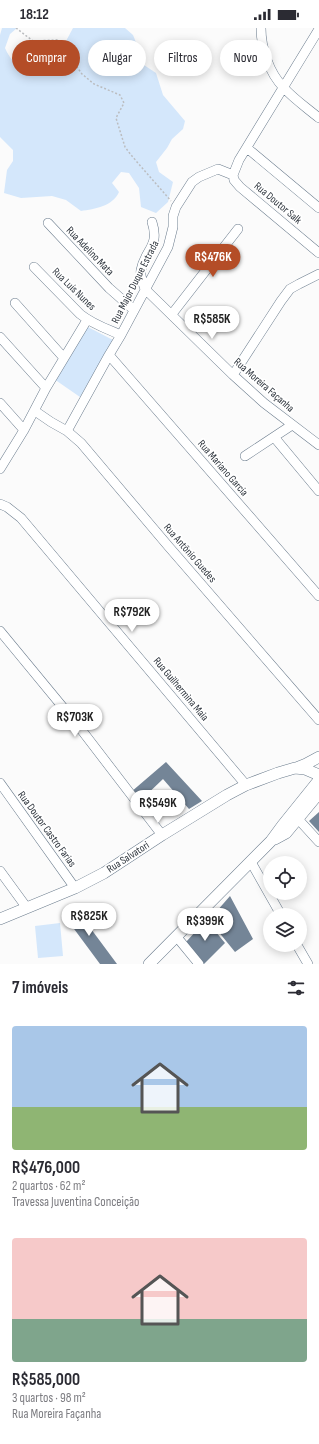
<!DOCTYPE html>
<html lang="pt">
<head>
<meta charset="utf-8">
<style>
  :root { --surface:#fff; --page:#f2f2f3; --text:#2b2b33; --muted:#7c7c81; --accent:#b44d27 }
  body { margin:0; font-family:"Sofia Sans Condensed",sans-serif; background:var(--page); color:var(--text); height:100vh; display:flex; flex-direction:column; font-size:15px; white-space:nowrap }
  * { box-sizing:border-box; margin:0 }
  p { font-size:13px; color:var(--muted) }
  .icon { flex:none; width:22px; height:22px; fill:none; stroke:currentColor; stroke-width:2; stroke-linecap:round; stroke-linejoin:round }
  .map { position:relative; height:936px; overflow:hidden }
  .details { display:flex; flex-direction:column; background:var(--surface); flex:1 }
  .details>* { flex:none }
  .hud { position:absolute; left:12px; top:12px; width:295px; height:36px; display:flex; gap:8px }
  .tools { position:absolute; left:263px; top:828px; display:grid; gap:8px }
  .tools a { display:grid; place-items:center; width:44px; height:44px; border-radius:50%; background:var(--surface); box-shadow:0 2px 10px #0003; font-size:20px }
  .price { position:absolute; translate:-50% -34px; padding:0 9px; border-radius:14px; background:#fff; color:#222; font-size:13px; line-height:26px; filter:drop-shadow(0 1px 2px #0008) }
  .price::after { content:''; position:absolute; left:50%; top:24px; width:12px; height:9px; margin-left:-6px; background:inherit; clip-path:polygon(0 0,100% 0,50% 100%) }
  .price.active { background:var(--accent); color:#fff }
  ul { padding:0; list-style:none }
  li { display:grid; align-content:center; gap:8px; height:212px; padding:0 12px }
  li span { display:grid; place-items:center; height:124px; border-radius:4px; color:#555 }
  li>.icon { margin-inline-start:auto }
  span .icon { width:72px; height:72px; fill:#fffc; stroke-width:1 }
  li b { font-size:17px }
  h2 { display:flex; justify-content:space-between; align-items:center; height:48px; padding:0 12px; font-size:17px }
  .tag { padding:0 14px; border-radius:18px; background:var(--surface); box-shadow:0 2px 10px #0003; font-size:14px; line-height:36px }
  .tag.active { background:var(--accent); color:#fff }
  .status { display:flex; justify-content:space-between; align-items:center; height:28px; padding:0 20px; background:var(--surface); direction:ltr }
  .status svg { height:11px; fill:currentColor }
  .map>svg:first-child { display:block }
</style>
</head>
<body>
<div class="status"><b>18:12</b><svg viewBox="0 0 49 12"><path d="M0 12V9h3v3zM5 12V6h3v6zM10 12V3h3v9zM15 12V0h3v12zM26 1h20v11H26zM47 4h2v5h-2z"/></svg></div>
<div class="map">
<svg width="319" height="936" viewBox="0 0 319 936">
  <rect width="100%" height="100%" fill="#fbfbfb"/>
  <path fill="#d4e7fb" d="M2,0H17L10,6L5,20C11,34 22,45 38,43C45,42 52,36 58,33L65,15L73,0H125L133,7L137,17L141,35L156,45L163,67L185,93L183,101L172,111L167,120L156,134L159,144L173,154L168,174L156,185L141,179L139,160L129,145L121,144L112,155L119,164C113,178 95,181 81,183L66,172L52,168L21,170L4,165L7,142L13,133V122L0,109V7Z
    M86,298L113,312L80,369L54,351Z
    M60,895L63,928L38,930L35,898Z"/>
  <path fill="#748597" d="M166,734L202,773L189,781L163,751L139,774L131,764Z
    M319,784V804L309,793Z
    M230,868L253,911L235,924L209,892Z
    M74,878L117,936H100L63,886Z
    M206,892L225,915L204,936L186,914Z"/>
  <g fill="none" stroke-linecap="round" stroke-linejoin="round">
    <g stroke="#6b7c8d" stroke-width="10">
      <path id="minor" d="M261,0C261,20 269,45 284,60C294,71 307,80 319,90
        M319,1L239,132L233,147L234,152L240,159L319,225
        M247,120L319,180
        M152,194C160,219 145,221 141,242C140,249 143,255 145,261L233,347L264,375L319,417
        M48,195L109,260L134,282
        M34,239L80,286C92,296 107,301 121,307
        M15,275L64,330
        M172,286L238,201
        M0,309L46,360
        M109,327L319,568
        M233,347L281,273L290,261L299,256L319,246
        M0,375L24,402
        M35,383L51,394L67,403L81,415L169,519L319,692
        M67,403L109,327L121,307L168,219L173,199V188L176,179L192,154L199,149L218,141L233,147
        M274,409L319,463
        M245,428L292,397
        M0,441L24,402L46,360L87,292
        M0,476L7,479L21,490L246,757
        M0,603L80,700L162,807
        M0,755L75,860
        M298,791L319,814
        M251,834L281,887
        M0,843L27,880
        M176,908L199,936
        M297,917L308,936"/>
    </g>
    <g stroke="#6b7c8d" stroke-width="12">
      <path id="major" d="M296,740L306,736L319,729
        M275,811L286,805L319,765
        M0,891L75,860L104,845L162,807L227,767L246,757L278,745L295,740L305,741L319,747
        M149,936L271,813L282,798L319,752"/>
    </g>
    <path stroke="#bbbdc0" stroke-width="1.5" stroke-dasharray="2 2" stroke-linecap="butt" d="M16,0L33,13L58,12L71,24L72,32L82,46L94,56L120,67L124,75L116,90L125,119L131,127L171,173"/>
    <use href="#minor" stroke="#fff" stroke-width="9"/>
    <use href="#major" stroke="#fff" stroke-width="11"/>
  </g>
  <g text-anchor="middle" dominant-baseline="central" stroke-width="3.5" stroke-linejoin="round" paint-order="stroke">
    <g font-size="11" fill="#2e353d" stroke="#fff">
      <text transform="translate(278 175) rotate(40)">Rua Doutor Salk</text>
      <text transform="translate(90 223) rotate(46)">Rua Adelino Mata</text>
      <text transform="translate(135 254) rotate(-63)">Rua Major Duque Estrada</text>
      <text transform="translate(74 261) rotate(44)">Rua Luís Nunes</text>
      <text transform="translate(264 357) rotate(41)">Rua Moreira Façanha</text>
      <text transform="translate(223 440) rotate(49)">Rua Mariano Garcia</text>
      <text transform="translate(190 525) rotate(49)">Rua Antônio Guedes</text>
      <text transform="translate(181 661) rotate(50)">Rua Guilhermina Maia</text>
      <text transform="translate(47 801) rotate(54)">Rua Doutor Castro Farias</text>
      <text transform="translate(128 829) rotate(-33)">Rua Salvatori</text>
    </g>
  </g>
</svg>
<div class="tools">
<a><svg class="icon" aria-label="locate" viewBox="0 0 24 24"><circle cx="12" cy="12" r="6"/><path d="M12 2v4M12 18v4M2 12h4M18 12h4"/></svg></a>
<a><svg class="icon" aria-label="layers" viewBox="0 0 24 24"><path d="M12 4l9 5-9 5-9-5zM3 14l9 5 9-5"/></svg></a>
</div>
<b class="price active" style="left:213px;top:250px">R$476K</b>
<b class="price" style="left:212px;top:312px">R$585K</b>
<b class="price" style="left:132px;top:605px">R$792K</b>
<b class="price" style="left:75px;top:710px">R$703K</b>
<b class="price" style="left:158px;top:796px">R$549K</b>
<b class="price" style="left:89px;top:909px">R$825K</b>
<b class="price" style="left:205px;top:914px">R$399K</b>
<div class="hud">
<a class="tag active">Comprar</a>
<a class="tag">Alugar</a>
<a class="tag">Filtros</a>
<a class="tag">Novo</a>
</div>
</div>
<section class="details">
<h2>7 imóveis<svg class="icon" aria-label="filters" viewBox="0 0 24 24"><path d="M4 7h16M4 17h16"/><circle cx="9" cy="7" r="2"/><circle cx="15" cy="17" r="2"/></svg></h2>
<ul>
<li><span style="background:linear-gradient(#a9c7e8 65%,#8fb573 0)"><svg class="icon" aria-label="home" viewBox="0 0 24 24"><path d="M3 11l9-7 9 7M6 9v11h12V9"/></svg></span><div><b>R$476,000</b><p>2 quartos · 62 m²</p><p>Travessa Juventina Conceição</p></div></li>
<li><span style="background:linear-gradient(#f6c9c9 65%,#7fa58c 0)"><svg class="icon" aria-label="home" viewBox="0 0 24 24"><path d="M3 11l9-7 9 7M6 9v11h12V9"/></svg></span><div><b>R$585,000</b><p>3 quartos · 98 m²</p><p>Rua Moreira Façanha</p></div></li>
</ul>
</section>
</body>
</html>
